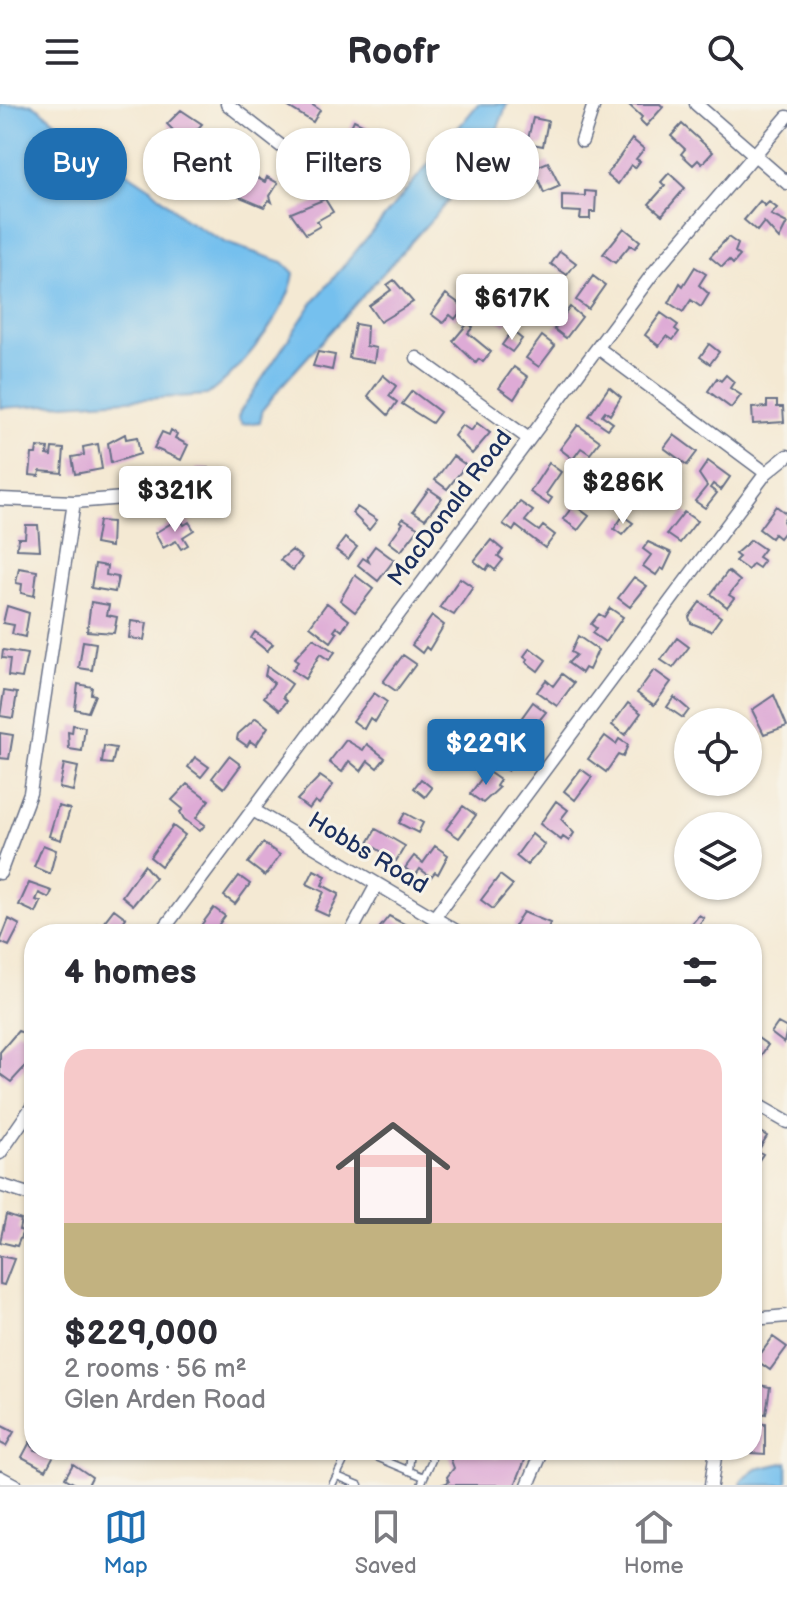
<!DOCTYPE html>
<html lang="en">
<head>
<meta charset="utf-8">
<style>
  :root { --surface:#fff; --page:#f2f2f3; --text:#2b2b33; --muted:#7c7c81; --line:#e1e1e2; --accent:#1f6fb2 }
  body { margin:0; font-family:"Balsamiq Sans",sans-serif; background:var(--page); color:var(--text); height:100vh; display:flex; flex-direction:column; font-size:30px; white-space:nowrap }
  * { box-sizing:border-box; margin:0 }
  p { font-size:26px; color:var(--muted) }
  .icon { flex:none; width:44px; height:44px; fill:none; stroke:currentColor; stroke-width:2; stroke-linecap:round; stroke-linejoin:round }
  .map { position:relative; flex:1; overflow:hidden }
  .panel { position:absolute; left:24px; top:820px; width:738px; height:536px; display:flex; flex-direction:column; background:var(--surface); border-radius:32px; box-shadow:0 2px 6px #0004 }
  .panel>* { flex:none }
  .hud { position:absolute; left:24px; top:24px; width:740px; height:72px; display:flex; gap:16px }
  .controls { position:absolute; left:674px; top:604px; display:grid; gap:16px }
  .controls a { display:grid; place-items:center; width:88px; height:88px; border-radius:50%; background:var(--surface); box-shadow:0 2px 6px #0004; font-size:40px }
  .price { position:absolute; translate:-50% -68px; padding:0 18px; border-radius:8px; background:#fff; color:#222; font-size:26px; line-height:52px; filter:drop-shadow(0 2px 4px #0008) }
  .price::after { content:''; position:absolute; left:50%; top:48px; width:24px; height:18px; margin-left:-12px; background:inherit; clip-path:polygon(0 0,100% 0,50% 100%) }
  .price.on { background:var(--accent); color:#fff }
  ul { padding:0; list-style:none }
  li { display:grid; align-content:center; gap:16px; height:424px; padding:0 40px }
  li+li { border-top:2px solid var(--line) }
  li span { display:grid; place-items:center; height:248px; border-radius:24px; color:#555 }
  li>.icon { margin-inline-start:auto }
  span .icon { width:144px; height:144px; fill:#fffc; stroke-width:1 }
  li b { font-size:34px }
  h2 { display:flex; justify-content:space-between; align-items:center; height:96px; padding:0 40px; font-size:34px }
  .tag { padding:0 28px; border-radius:32px; background:var(--surface); box-shadow:0 2px 6px #0004; font-size:28px; line-height:72px }
  .tag.on { background:var(--accent); color:#fff }
  header { display:flex; justify-content:space-between; align-items:center; height:104px; padding:0 40px; background:var(--surface); font-size:36px; font-weight:700 }
  .dock { display:flex; justify-content:space-around; align-items:center; height:112px; border-top:2px solid var(--line); background:var(--surface); font-size:22px; color:var(--muted) }
  .dock a { display:grid; justify-items:center; gap:4px }
  .dock .on { color:var(--accent) }
  .map>svg:first-child { display:block }
</style>
</head>
<body>
<header><svg class="icon" aria-label="menu" viewBox="0 0 24 24"><path d="M4 6h16M4 12h16M4 18h16"/></svg>Roofr<svg class="icon" aria-label="search" viewBox="0 0 24 24"><circle cx="10" cy="10" r="6"/><path d="M15 15l6 6"/></svg></header>
<div class="map">
<svg width="787" height="1381" viewBox="0 0 787 1381">
  <rect width="100%" height="100%" fill="#f7f3e8"/>
  <filter id="ink" filterUnits="userSpaceOnUse"><feTurbulence type="fractalNoise" baseFrequency=".0125" numOctaves="2"/><feDisplacementMap in="SourceGraphic" scale="16" xChannelSelector="R" yChannelSelector="G"/><feConvolveMatrix kernelMatrix="1 2 1 2 8 2 1 2 1" color-interpolation-filters="sRGB"/></filter>
  <filter id="wash" filterUnits="userSpaceOnUse"><feTurbulence type="fractalNoise" baseFrequency=".006" numOctaves="4" result="noise"/><feDisplacementMap in="SourceGraphic" scale="32" xChannelSelector="R" yChannelSelector="G"/><feGaussianBlur stdDeviation="1.8" result="paint"/><feColorMatrix in="noise" values="0 0 0 0 0 0 0 0 0 0 0 0 0 0 0 0 0 1.4 0 .05"/><feComposite in="paint" operator="in"/></filter>
  <g filter="url(#wash)">
    <rect width="100%" height="100%" fill="#f4e9d3"/>
    <path fill="#75c0ee" stroke="#4878a6" stroke-width="2" d="M0,0H31L40,5L81,38L151,84L184,115L226,139L283,158L294,169C289,207 239,268 207,291L0,304Z
      M478,0H507L486,55L284,279L263,305L260,318L242,320L238,314L240,308L311,201Z
      M787,1358V1381H741L742,1376L757,1365Z"/>
    <g id="blocks">
      <path fill="#deabd6" d="M289,0H311L320,6L313,18L287,2Z
        M628,0H660L663,3L646,22L640,16L642,13Z
        M181,6L202,20L181,45L167,33L173,26L167,20Z
        M533,14L548,17L543,42L527,39Z
        M354,16L376,27L386,45L372,50L368,40L348,29Z
        M682,20L713,48L702,60L698,56L693,61L681,50L685,45L671,32Z
        M215,30L239,49L229,61L205,42Z
        M632,35L644,45L636,55L640,57L635,64L631,61L618,80L607,71Z
        M350,58L363,67L344,93L329,82Z
        M548,58L560,82L544,89L534,64Z
        M246,68L265,78L267,73L278,79L270,92L272,98L269,96L264,103L233,90Z
        M669,69L685,84L662,111L649,100L665,82L661,78Z
        M585,87L596,88L595,108H590V115H580L581,108L562,107V91L585,92Z
        M325,95L333,108L317,117L320,122L306,130L291,109Z
        M760,97L765,102L769,98L777,104L771,111L787,119L779,135L764,118L757,127L744,116Z
        M624,124L640,137L635,144L630,141L615,159L603,150Z
        M728,133L738,140L735,148L740,152L733,160L729,156L722,163L710,153Z
        M560,147L576,159L567,171L551,160Z
        M695,163L706,170L699,181L709,190L701,203L691,196L683,208L669,199L680,179L683,182Z
        M593,172L605,181L588,205L576,196Z
        M474,173L484,180L473,195L462,187Z
        M394,176L413,198L380,218L369,202L391,186L387,181Z
        M544,183L556,192L549,202L537,193Z
        M446,190L464,203L455,215L450,211L443,219L431,210Z
        M503,201L513,209L505,221L494,213Z
        M570,203L582,213L566,234L554,225Z
        M661,209L678,221L675,225L679,228L673,236L667,232L659,242L645,231Z
        M468,219L473,223L468,229L491,248L483,258L479,255L476,259L453,237Z
        M355,220L367,222L366,242L376,244L374,258L349,254Z
        M512,227L522,235L512,248L502,241Z
        M542,232L555,242L539,263L526,254Z
        M709,240L719,248L710,260L700,253Z
        M318,248L335,251L332,266L313,262Z
        M514,263L528,273L514,295L499,284Z
        M383,271L396,282L389,292L397,298L388,311L368,292Z
        M726,271L734,278L730,284L741,291L731,304L708,287L717,274L721,277Z
        M609,283L621,293L610,311L605,307L602,311L613,319L608,325L589,312Z
        M412,287L440,308L432,319L402,300Z
        M767,297H777V303H783L784,318L753,320L752,304L767,303Z
        M477,319L490,329L472,350L454,332L462,321L471,327Z
        M578,321L600,337L590,350L581,344L573,355L560,345Z
        M171,326L177,330L175,334L188,341L181,356L154,344L162,328L169,331Z
        M125,330L126,335L137,333L140,350L111,359L108,339Z
        M674,331L697,348L687,361L664,344Z
        M98,340L102,365L75,370L72,353L84,351L83,343Z
        M37,343L48,344L47,351L51,352L52,344L64,345L62,369L40,367L39,372L30,371L32,350H36Z
        M453,352L466,361L447,385L435,376Z
        M708,357L730,373L721,386L713,380L710,384L717,389L705,404L695,397L707,382L699,370Z
        M549,359L561,368L546,390L552,394L548,400L530,388Z
        M209,364L213,384H218L220,402L198,404L196,365Z
        M429,385L442,394L425,415L413,407Z
        M520,398L533,407L525,417L539,427L543,422L555,431L545,444L516,422L513,427L503,420Z
        M574,401L589,412L578,426L563,415Z
        M776,402L787,410L783,417L787,424L779,434L774,430L771,434L759,425Z
        M357,403L377,416L369,426L352,409Z
        M684,408L697,417L680,439L667,430Z
        M623,412L633,419L622,431L614,425Z
        M180,414L184,421L189,418L194,426L183,433L188,441L181,445L176,437L163,444L155,429Z
        M403,414L419,424L401,447L389,438L403,419L400,417Z
        M99,417L112,418L111,443L95,440Z
        M26,421H38L40,446L17,445L18,434H25Z
        M345,434L357,443L348,455L336,446Z
        M491,436L503,446L498,452L503,456L495,466L489,461L486,466L474,457Z
        M751,436L764,445L758,453L764,457L759,464L753,460L748,466L735,457L739,453L735,450Z
        M648,438L672,449L664,466L661,464L656,471L643,462L651,451L643,445Z
        M375,442L394,456L378,477L358,461L363,454L369,458L367,453Z
        M292,446L302,454L293,466L280,456Z
        M95,460L107,462L106,471L118,473L115,488L91,484Z
        M19,464L37,467L34,492L21,489L22,480L16,479Z
        M728,467L740,477L729,491L734,494L727,503L711,490Z
        M355,471L373,485L355,508L340,496Z
        M634,473L647,482L630,503L618,494Z
        M460,474L473,483L454,511L440,503Z
        M91,498L109,501L107,511L117,513L114,529L87,527Z
        M700,498L721,513L711,527L691,519L689,513Z
        M327,499L349,516L342,527L337,523L334,527L337,529L331,538L310,522Z
        M7,502L29,509L25,533L12,530L14,521L3,519Z
        M610,504L623,513L605,538L592,529L596,524L591,520L599,510L604,513Z
        M432,512L444,521L429,546L426,543L422,549L412,541Z
        M131,517L147,519L144,536L129,534Z
        M255,528L273,540L267,547L251,534Z
        M578,532L598,546L589,566L585,564L582,569L568,559L576,551L571,548Z
        M313,534L335,548L329,556L320,550L305,575L292,566L298,558L294,555Z
        M677,534L689,543L673,564L661,556Z
        M83,537L96,539L92,566L79,564Z
        M530,544L546,556L538,567L526,558L528,555L524,552Z
        M3,546L27,550L22,574L8,572L10,555L2,554Z
        M403,551L416,560L396,587L383,578Z
        M267,562L292,580L283,593L287,597L280,606L264,593L274,579L265,572Z
        M654,566L671,578L654,601L637,589Z
        M562,570L574,579L557,602L537,588L546,576L553,582Z
        M78,580L92,583L91,590L95,591L88,608L75,605Z
        M4,587L17,589L13,614L0,612Z
        M374,589L387,598L375,618L370,614L364,625L353,617Z
        M774,591L787,622L764,630L752,606Z
        M674,593L689,606L683,614L667,603Z
        M533,598L546,608L533,624L537,627L531,635L515,623Z
        M628,599L641,609L625,631L612,621Z
        M256,614L268,623L256,641L250,637L247,642L237,635L238,630Z
        M73,621L85,623L82,647L69,645L68,628L72,629Z
        M0,629L13,631L9,655L0,654Z
        M605,632L616,640L619,635L628,641L623,653L618,651L606,668L588,655Z
        M513,634L525,644L508,667L495,658L501,649L496,645L502,638L507,642Z
        M346,636L363,646L367,640L385,654L377,664L368,657L361,667L349,657L342,668L329,658Z
        M104,642L116,644L112,660L102,659Z
        M229,652L241,661L224,684L212,674Z
        M195,653L209,663L201,673L188,663Z
        M64,660L78,663L73,687L59,684Z
        M581,665L592,673L575,696L564,687Z
        M487,667L500,676L496,682L499,684L483,699L470,690Z
        M320,672L333,681L319,700L315,697L309,705L297,696Z
        M421,675L432,684L425,693L414,684Z
        M187,680L209,696L196,714L205,721L200,727L184,715L180,708L183,705L172,696Z
        M556,697L568,706L561,715L574,729L569,737L563,733L561,736L540,720Z
        M58,702L70,705L61,736L49,732Z
        M463,702L476,711L459,734L446,725Z
        M405,709L423,719L418,729L399,719Z
        M173,722L185,731L161,762L150,753Z
        M376,725L405,742L396,757L368,739Z
        M532,730L545,741L527,761L516,752Z
        M263,739L280,751L265,772L248,759Z
        M43,741L56,746L50,770L34,763Z
        M435,742L448,751L438,770L435,768L431,773L420,765L415,772L405,764L414,752L423,759Z
        M144,761L155,774L133,801L122,792Z
        M314,766L326,772L322,781L339,790L328,812L315,806L324,788L307,780Z
        M500,771L513,781L493,805L481,796Z
        M239,772L250,780L235,800L224,792Z
        M29,779L52,787L49,794L39,789L36,796L41,798L36,809L19,801Z
        M214,804L225,812L217,823L224,827L222,830H206L199,824Z
        M114,805L126,814L114,830H96L93,825L97,820L100,823Z
        M523,808L550,819L546,830H527L514,822Z
        M699,811L704,814L696,824L704,830L709,824L717,830H693L695,827L689,823Z
        M389,812L406,821L402,830L377,827Z
        M9,815L20,821L9,842L0,838Z
        M778,919L787,924L784,939L771,929Z
        M18,927L34,933V953L11,978L0,970V948Z
        M752,930L768,941L757,957L752,954Z
        M755,1025L767,1032L758,1047L763,1050L759,1056L752,1052Z
        M6,1111L21,1116L19,1126L23,1127L17,1142L0,1138Z
        M0,1152L14,1155L4,1181L0,1180Z
        M773,1233L787,1243L770,1266L756,1256Z
        M754,1280L770,1283L766,1310L752,1308Z
        M752,1318L765,1320V1350L752,1349Z
        M0,1321L14,1328L6,1342L0,1339Z
        M30,1338L34,1346L54,1351L46,1366L22,1353Z
        M447,1346H480L499,1354L502,1346H529L515,1381H441L449,1378L447,1373L454,1364Z
        M73,1360L92,1373L88,1381H77L65,1374Z"/>
    </g>
  </g>
  <g filter="url(#ink)">
    <use href="#blocks" fill-opacity="0" stroke="#677087" stroke-width="2"/>
    <g fill="none" stroke-linecap="round" stroke-linejoin="round">
      <g stroke="#677087" stroke-width="9">
        <path id="lane" d="M360,1346L424,1373L421,1381
          M409,1367L411,1346
          M337,1372L359,1381
          M424,1373L432,1356L429,1346
          M332,1381L343,1359L342,1346"/>
      </g>
      <g stroke="#677087" stroke-width="15">
        <path id="street" d="M227,0L281,42
          M696,0L787,79
          M582,37L594,0
          M598,244L766,369
          M417,254L529,335
          M0,395L74,398L148,392
          M253,706L461,830
          M0,769L30,689L74,398
          M434,814L766,369L787,352
          M160,830L654,168L787,13
          M350,830L377,780
          M752,998L787,1018
          M0,1049L34,1000
          M0,1081L34,1092
          M752,1215L787,1212
          M0,1373L15,1381
          M528,1381L543,1346
          M711,1381L716,1346"/>
      </g>
      <use href="#lane" stroke="#fff" stroke-width="6"/>
      <use href="#street" stroke="#fff" stroke-width="12"/>
    </g>
  </g>
  <g text-anchor="middle" dominant-baseline="central" stroke-width="6" stroke-linejoin="round" paint-order="stroke">
    <g font-size="24" fill="#1b2f5e" stroke="#f7f3e8">
      <text transform="translate(450 404) rotate(-53)">MacDonald Road</text>
      <text transform="translate(368 749) rotate(31)">Hobbs Road</text>
    </g>
  </g>
</svg>
<div class="controls">
<a><svg class="icon" aria-label="locate" viewBox="0 0 24 24"><circle cx="12" cy="12" r="6"/><path d="M12 2v4M12 18v4M2 12h4M18 12h4"/></svg></a>
<a><svg class="icon" aria-label="layers" viewBox="0 0 24 24"><path d="M12 4l9 5-9 5-9-5zM3 14l9 5 9-5"/></svg></a>
</div>
<b class="price" style="left:512px;top:238px">$617K</b>
<b class="price" style="left:623px;top:422px">$286K</b>
<b class="price" style="left:175px;top:430px">$321K</b>
<b class="price on" style="left:486px;top:683px">$229K</b>
<div class="hud">
<a class="tag on">Buy</a>
<a class="tag">Rent</a>
<a class="tag">Filters</a>
<a class="tag">New</a>
</div>
<section class="panel">
<h2>4 homes<svg class="icon" aria-label="filters" viewBox="0 0 24 24"><path d="M4 7h16M4 17h16"/><circle cx="9" cy="7" r="2"/><circle cx="15" cy="17" r="2"/></svg></h2>
<ul>
<li><span style="background:linear-gradient(#f6c9c9 70%,#c2b280 0)"><svg class="icon" aria-label="home" viewBox="0 0 24 24"><path d="M3 11l9-7 9 7M6 9v11h12V9"/></svg></span><div><b>$229,000</b><p>2 rooms · 56 m²</p><p>Glen Arden Road</p></div></li>
</ul>
</section>
</div>
<nav class="dock">
<a class="on"><svg class="icon" aria-label="map" viewBox="0 0 24 24"><path d="M3 6l6-2 6 2 6-2v14l-6 2-6-2-6 2zM9 4v14M15 6v14"/></svg>Map</a>
<a><svg class="icon" aria-label="saved" viewBox="0 0 24 24"><path d="M7 4h10v16l-5-4-5 4z"/></svg>Saved</a>
<a><svg class="icon" aria-label="home" viewBox="0 0 24 24"><path d="M3 11l9-7 9 7M6 9v11h12V9"/></svg>Home</a>
</nav>
</body>
</html>
